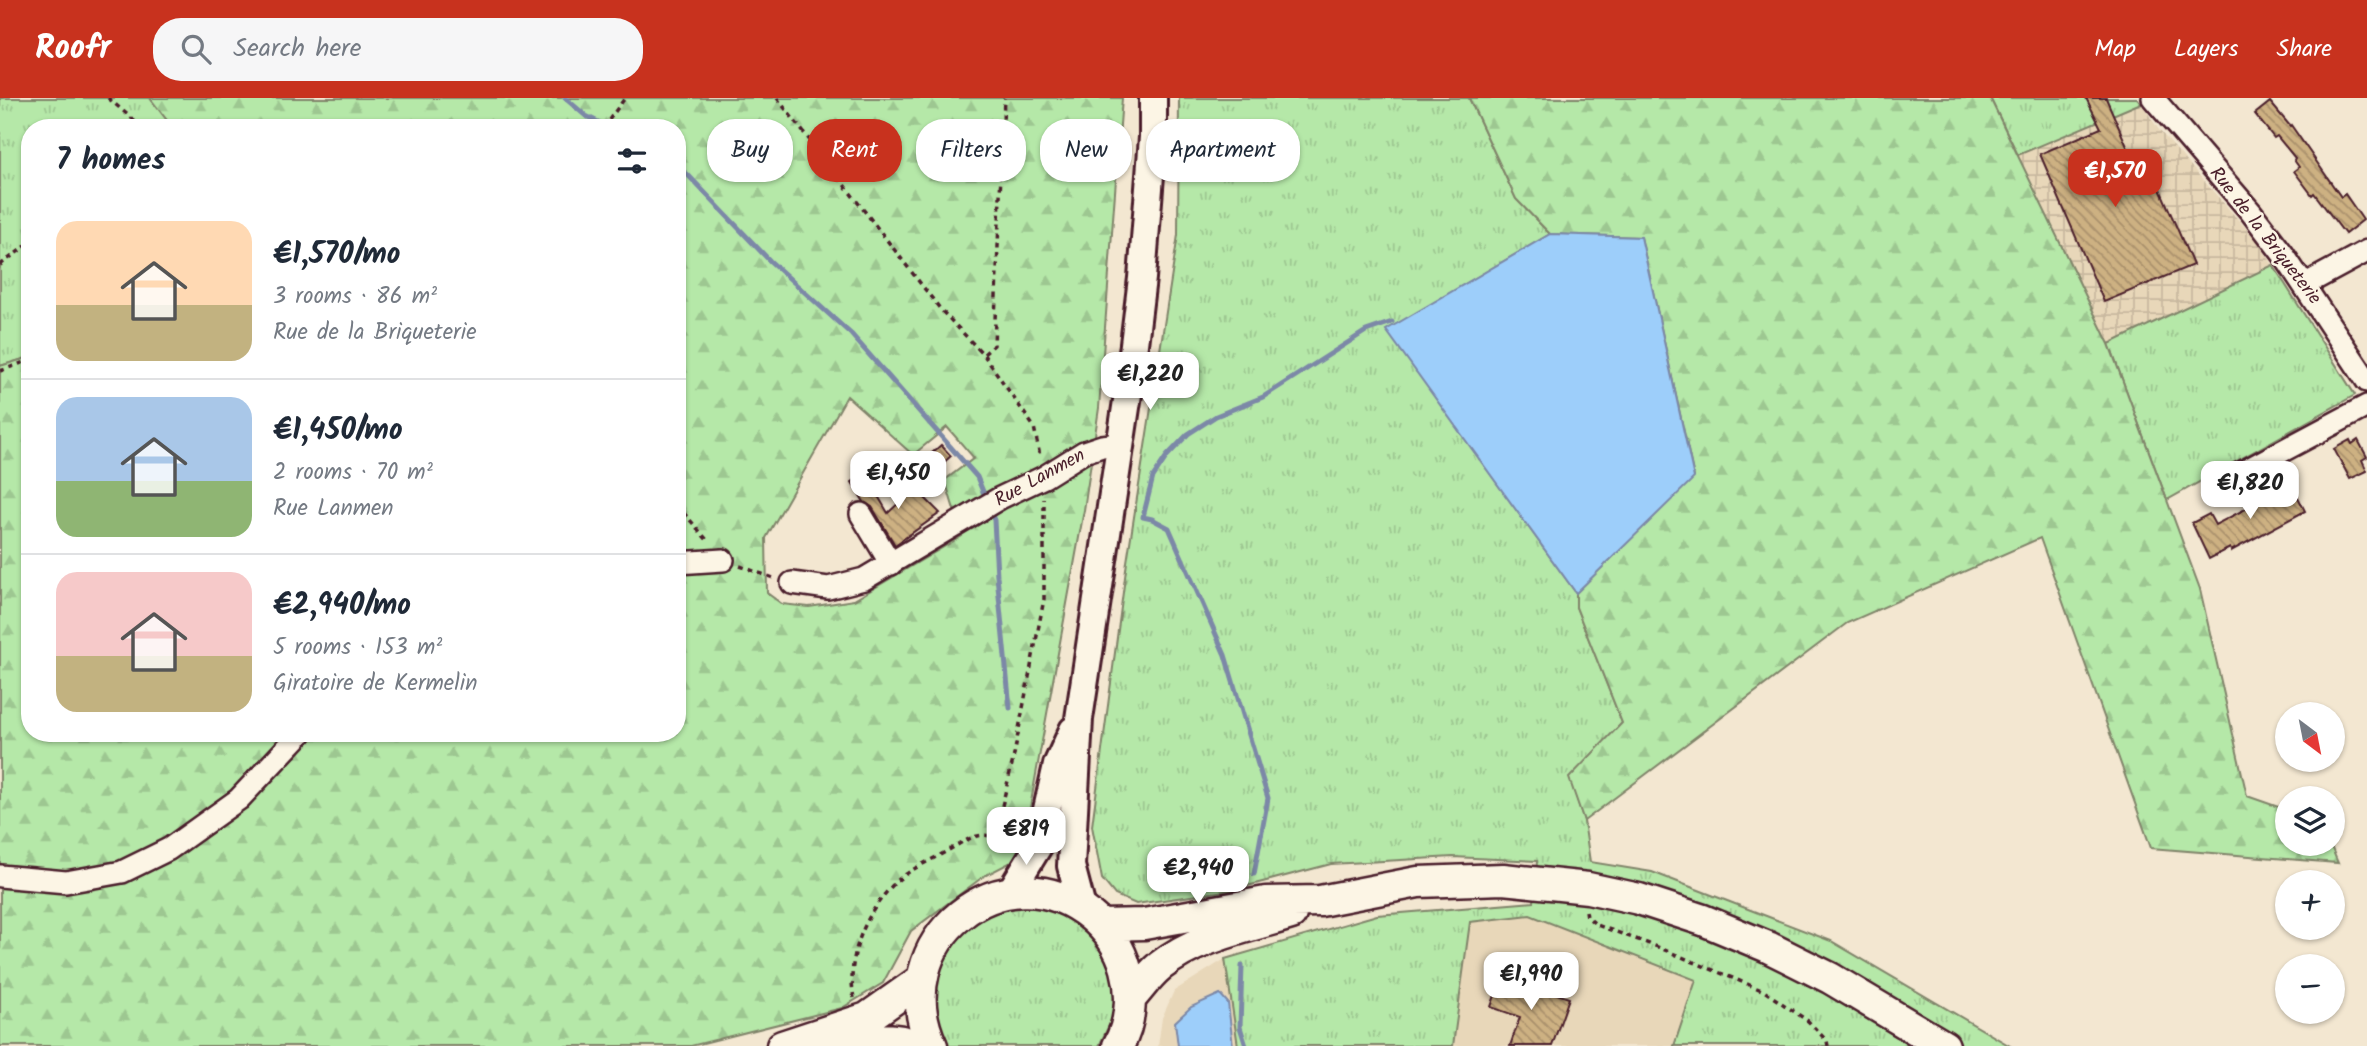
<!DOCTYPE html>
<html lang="en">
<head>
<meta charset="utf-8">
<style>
  :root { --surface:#fff; --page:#f6f6f7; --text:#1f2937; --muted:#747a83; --line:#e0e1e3; --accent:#c8321e }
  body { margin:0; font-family:Kalam,sans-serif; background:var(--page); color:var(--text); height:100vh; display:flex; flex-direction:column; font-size:26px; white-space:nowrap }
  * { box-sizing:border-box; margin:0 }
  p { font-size:23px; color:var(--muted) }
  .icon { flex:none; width:38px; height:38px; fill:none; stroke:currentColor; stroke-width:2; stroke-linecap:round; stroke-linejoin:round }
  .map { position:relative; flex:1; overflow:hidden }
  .panel { position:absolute; left:21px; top:21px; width:665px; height:623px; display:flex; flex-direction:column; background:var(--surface); border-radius:28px; box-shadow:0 2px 5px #0004 }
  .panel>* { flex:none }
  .hud { position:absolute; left:707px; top:21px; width:665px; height:63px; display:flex; gap:14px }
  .needle { width:46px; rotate:148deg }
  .controls { position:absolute; left:2275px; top:604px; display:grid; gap:14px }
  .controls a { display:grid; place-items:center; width:70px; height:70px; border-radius:50%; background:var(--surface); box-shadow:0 2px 5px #0004; font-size:35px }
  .price { position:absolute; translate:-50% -60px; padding:0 16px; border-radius:14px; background:#fff; color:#222; font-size:23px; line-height:46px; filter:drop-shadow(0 2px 4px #0008) }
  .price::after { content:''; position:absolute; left:50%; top:42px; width:21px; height:16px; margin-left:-10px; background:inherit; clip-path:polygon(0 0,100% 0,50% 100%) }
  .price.active { background:var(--accent); color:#fff }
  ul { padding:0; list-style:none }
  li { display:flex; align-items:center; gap:21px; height:175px; padding:0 35px }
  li+li { border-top:2px solid var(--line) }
  li span { display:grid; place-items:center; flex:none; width:196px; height:140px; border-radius:21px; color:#555 }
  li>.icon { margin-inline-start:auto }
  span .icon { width:84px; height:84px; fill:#fffc; stroke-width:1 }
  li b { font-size:30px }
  h2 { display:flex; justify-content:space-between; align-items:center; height:84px; padding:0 35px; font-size:30px }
  .chip { padding:0 24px; border-radius:28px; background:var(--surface); box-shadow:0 2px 5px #0004; font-size:24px; line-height:63px }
  .chip.active { background:var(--accent); color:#fff }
  header { display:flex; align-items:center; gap:42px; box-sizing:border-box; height:98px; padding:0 35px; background:var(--accent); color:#fff }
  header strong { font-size:33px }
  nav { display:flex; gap:38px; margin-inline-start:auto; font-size:24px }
  .search { width:490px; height:63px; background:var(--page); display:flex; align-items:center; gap:18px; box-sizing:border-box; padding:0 24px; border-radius:28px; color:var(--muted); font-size:26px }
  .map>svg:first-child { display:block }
</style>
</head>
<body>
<header>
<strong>Roofr</strong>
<div class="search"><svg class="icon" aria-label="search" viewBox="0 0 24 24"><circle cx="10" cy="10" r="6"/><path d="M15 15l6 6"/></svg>Search here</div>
<nav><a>Map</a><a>Layers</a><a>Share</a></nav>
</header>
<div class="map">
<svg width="2367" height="948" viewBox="0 0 2367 948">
  <defs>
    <pattern id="industrial-grid" width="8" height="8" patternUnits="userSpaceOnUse" patternTransform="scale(1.75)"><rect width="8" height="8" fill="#e8d7b9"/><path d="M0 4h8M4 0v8" fill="none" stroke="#c8b89f"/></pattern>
    <pattern id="grass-tufts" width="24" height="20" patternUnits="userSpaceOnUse" patternTransform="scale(1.75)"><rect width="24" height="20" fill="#b5e8a8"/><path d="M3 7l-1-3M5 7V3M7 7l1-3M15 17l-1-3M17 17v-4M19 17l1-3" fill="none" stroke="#9dc791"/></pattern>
    <pattern id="forest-firs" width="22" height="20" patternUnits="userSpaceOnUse" patternTransform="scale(1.75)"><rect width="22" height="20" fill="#b5e8a8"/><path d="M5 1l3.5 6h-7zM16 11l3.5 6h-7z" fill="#9dc791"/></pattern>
    <pattern id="building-back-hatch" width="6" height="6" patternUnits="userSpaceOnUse" patternTransform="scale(1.75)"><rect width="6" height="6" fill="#cdb182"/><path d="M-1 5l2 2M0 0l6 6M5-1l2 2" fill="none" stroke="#a88f6b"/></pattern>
  </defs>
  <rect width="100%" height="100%" fill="#f3e7d1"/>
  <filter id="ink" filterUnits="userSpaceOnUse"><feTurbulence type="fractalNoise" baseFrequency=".0143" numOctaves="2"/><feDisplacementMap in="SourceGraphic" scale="14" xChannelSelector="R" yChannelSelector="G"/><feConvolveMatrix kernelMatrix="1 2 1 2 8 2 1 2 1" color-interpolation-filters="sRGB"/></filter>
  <g filter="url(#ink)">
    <path fill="#e8d7b9" d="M1530,817L1697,882L1674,948H1453L1470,824Z
      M1225,861L1238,948H1158L1162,920L1174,893Z"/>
    <path fill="url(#industrial-grid)" d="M2141,5L2159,32L2258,144L2273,167L2109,246L2018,57Z"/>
    <path fill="url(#grass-tufts)" stroke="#80846a" stroke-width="2" d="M0,0H150L173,30H30V259L0,268Z
      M1179,0H1469L1516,101L1550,136L1387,232L1576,495V509L1622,625L1570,680L1584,723L1590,764L1652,774L1831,843L2010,948H1674L1696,882L1530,817L1470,824L1453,948H1238L1225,861L1377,817L1534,804L1537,763L1453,759L1331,766L1232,792L1136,806L1115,797L1102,781L1092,728L1127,464L1178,137Z
      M1990,0H2137L2141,5L2018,57Z
      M2273,167L2355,297L2167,402L2109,246Z
      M1042,803L1094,835L1110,862L1116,892L1111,923L1099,948H945L930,914L937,854L980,811Z"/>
    <path fill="url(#forest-firs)" stroke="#80846a" stroke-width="2" fill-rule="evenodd" d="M150,0H1122L1099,310L1084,412L1021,759L984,778L911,833L883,885L842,910L691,948H0V268L30,259V635H677V30H173ZM847,298L913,357L947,329L974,360L945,382L962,438L854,502L809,509L782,506L767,495L766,440Z
      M1469,0H1990L2109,246L2200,491L2247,698L2287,712V746H2330L2338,765L2151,750L2040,440L1847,525L1584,723L1569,680L1622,625L1576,509V495L1694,379L1641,139L1550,136L1516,101Z"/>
    <path fill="#9dcefa" stroke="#7c88a7" stroke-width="2" d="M1550,136L1641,139L1694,380L1576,495L1386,232Z
      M1220,896L1228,905L1233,948H1178L1175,924L1191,909Z"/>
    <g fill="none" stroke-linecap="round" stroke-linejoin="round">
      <path stroke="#7c88a7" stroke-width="5" d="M565,0L586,18L610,30
        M677,69L687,76L770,163L851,236L977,379L986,401
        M990,413L994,422L997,478L1010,610
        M1254,776L1268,700L1225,557L1169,430L1152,421L1143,419L1153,379L1167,358L1188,336L1216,318L1263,299L1366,233L1392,224
        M1242,868L1240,929L1246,948"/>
    </g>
    <path fill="url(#building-back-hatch)" stroke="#4a1f2b" stroke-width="2" d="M2086,0H2106L2139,76L2151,70L2193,167L2104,204L2040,56L2101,30Z
      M2270,4L2290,28L2291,27L2341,99L2345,96L2363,122L2345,136L2314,95L2312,97L2294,73L2299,69L2294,62L2295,60L2277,38L2274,40L2255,16Z
      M2350,342L2352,346L2358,342L2367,359L2362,362L2367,373L2350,381L2334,351Z
      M941,347L951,358L931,376L921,365Z
      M865,376L888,415L915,390L940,415L895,447L872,409L864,404L852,384Z
      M2289,381L2305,413L2231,453L2230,450L2209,461L2192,425L2209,416L2215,427L2259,404L2256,399Z
      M1502,877L1569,900L1552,948H1510L1520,919L1491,909Z"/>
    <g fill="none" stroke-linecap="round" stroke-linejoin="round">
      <g stroke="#4a1f2b" stroke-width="26">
        <path id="minor" d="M2153,0L2251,114L2283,156L2367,283
          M2304,187L2367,153
          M2226,383L2367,308
          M861,416L891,466
          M677,465L723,462
          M792,485L828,490L864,481L1000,400L1044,379L1084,354L1102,348L1120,346
          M0,778L66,784L122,774L169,751L239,701L301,635"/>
      </g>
      <g stroke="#4a1f2b" stroke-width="32">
        <path id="tertiary" d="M1009,796L1039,747L1057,667L1073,632
          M1082,810L1071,768L1079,621L1128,296L1142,180L1153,39V0"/>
      </g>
      <g stroke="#4a1f2b" stroke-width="35">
        <path id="secondary" d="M1102,827L1144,826L1266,804L1320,803L1418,784L1503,781L1588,790L1639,801L1703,822L1768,849L1830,880L1944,948
          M1131,900C1140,890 1149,877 1160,868C1198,838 1247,830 1291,816
          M829,945C858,942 890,936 918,948
          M782,948L867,920L921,882
          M932,948C883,844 1004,746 1091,818C1108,832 1120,849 1126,871C1133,896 1131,925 1118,948"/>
      </g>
      <path stroke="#4a1f2b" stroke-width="3.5" stroke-dasharray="5 5" stroke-linecap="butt" d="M108,0L143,30
        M777,0L941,212L984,257L1034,329L1040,358
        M603,30L625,0
        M0,167L30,145
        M984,256L994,247L1004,0
        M0,273L30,262
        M677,407L708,443
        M740,468L776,481
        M995,737L1013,662L1044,501V401
        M1586,813L1587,819L1597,827L1655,848L1764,893L1808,923L1827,943L1828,948
        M854,900C846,861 864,819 890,790C903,775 923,766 940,757C973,739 978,729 1015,746"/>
      <use href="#minor" stroke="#fcf5e5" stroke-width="21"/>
      <use href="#tertiary" stroke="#fcf5e5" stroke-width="26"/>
      <use href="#secondary" stroke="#fcf5e5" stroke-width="30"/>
    </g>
  </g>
  <g text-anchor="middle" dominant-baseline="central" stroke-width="5" stroke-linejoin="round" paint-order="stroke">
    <g font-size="19" fill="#4a1f2b" stroke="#fcf5e5">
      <text transform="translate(2265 138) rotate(52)">Rue de la Briqueterie</text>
      <text transform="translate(1040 380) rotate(-29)">Rue Lanmen</text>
    </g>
  </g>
</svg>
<div class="controls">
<a><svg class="needle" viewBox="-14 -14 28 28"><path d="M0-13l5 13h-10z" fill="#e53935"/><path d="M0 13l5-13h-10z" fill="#747a83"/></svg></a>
<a><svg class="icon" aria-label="layers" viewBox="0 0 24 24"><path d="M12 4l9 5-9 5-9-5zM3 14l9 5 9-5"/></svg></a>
<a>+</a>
<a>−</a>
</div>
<b class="price active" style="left:2115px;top:111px">€1,570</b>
<b class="price" style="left:1150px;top:314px">€1,220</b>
<b class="price" style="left:898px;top:413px">€1,450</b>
<b class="price" style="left:2250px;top:423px">€1,820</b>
<b class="price" style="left:1026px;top:769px">€819</b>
<b class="price" style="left:1198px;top:808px">€2,940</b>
<b class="price" style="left:1531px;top:914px">€1,990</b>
<div class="hud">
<a class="chip">Buy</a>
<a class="chip active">Rent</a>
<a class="chip">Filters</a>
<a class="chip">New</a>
<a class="chip">Apartment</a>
</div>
<section class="panel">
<h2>7 homes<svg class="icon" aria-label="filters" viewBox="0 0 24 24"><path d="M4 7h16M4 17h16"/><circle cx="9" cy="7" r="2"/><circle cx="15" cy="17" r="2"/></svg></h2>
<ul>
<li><span style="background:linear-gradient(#ffd9b3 60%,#c2b280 0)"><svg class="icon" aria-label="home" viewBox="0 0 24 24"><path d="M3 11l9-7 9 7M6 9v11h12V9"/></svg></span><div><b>€1,570/mo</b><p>3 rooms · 86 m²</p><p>Rue de la Briqueterie</p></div></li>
<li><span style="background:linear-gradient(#a9c7e8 60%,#8fb573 0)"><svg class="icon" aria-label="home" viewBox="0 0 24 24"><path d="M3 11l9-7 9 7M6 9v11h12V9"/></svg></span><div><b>€1,450/mo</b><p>2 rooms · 70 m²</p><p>Rue Lanmen</p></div></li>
<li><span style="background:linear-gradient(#f6c9c9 60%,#c2b280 0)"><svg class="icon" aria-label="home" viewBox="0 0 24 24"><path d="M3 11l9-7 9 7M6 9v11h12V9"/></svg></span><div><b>€2,940/mo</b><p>5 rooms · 153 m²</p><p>Giratoire de Kermelin</p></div></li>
</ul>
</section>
</div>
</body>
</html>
